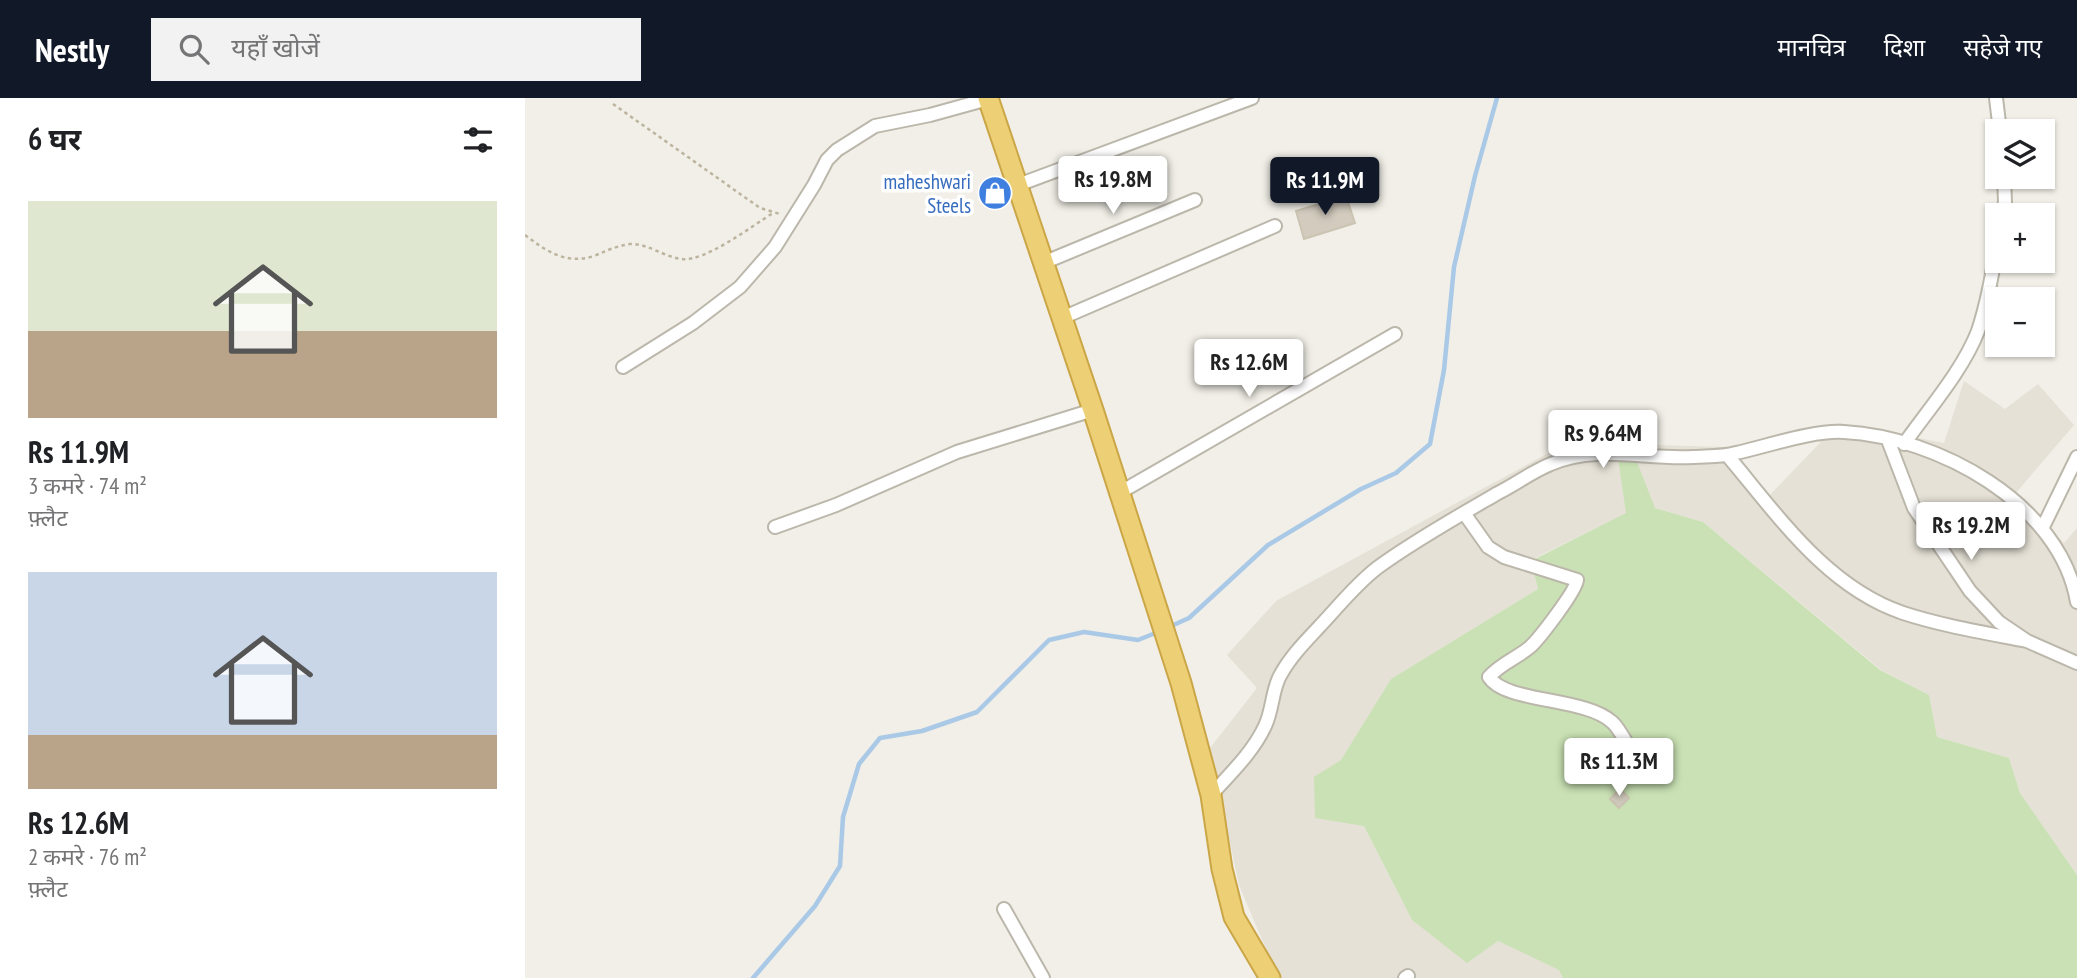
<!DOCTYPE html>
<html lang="hi">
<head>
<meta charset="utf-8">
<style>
  :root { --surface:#fff; --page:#f2f2f2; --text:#202124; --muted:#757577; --accent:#111827 }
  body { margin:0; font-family:"PT Sans Narrow","Noto Sans Devanagari",sans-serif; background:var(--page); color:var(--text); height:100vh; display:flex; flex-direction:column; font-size:26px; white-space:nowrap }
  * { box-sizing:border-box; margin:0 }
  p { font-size:23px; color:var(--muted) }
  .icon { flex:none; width:38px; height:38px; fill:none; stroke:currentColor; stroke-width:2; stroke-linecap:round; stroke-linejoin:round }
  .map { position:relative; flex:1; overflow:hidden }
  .panel { display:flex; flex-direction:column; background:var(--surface); width:525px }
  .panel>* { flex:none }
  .fabs { position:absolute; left:1460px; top:21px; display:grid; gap:14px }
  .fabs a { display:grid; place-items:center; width:70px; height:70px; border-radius:0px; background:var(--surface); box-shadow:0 2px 5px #0004; font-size:35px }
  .price { position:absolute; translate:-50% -60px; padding:0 16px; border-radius:7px; background:#fff; color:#222; font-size:23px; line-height:46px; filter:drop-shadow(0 2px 4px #0008) }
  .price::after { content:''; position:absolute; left:50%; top:42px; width:21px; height:16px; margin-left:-10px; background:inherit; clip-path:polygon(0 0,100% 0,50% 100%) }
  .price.active { background:var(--accent); color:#fff }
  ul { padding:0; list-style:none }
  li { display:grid; align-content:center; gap:14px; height:371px; padding:0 28px }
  li span { display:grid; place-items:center; height:217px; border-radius:0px; color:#555 }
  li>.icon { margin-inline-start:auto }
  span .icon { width:126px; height:126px; fill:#fffc; stroke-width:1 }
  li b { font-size:30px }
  h2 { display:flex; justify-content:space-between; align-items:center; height:84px; padding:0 28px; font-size:30px }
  header { display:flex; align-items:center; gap:42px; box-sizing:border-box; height:98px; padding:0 35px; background:var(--accent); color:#fff }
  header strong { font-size:33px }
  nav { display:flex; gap:38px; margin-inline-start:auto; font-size:24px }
  .search { width:490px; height:63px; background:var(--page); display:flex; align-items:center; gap:18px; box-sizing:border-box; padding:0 24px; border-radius:0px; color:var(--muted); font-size:26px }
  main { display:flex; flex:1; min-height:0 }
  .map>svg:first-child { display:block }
</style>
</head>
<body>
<header>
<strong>Nestly</strong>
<div class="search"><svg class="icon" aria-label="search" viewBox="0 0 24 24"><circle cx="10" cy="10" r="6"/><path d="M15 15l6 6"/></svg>यहाँ खोजें</div>
<nav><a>मानचित्र</a><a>दिशा</a><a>सहेजे गए</a></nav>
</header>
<main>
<section class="panel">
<h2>6 घर<svg class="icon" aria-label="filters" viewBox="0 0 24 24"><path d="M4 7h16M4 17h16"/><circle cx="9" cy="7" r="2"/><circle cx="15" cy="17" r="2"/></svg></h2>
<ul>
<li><span style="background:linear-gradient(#dfe7d0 60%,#b9a48a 0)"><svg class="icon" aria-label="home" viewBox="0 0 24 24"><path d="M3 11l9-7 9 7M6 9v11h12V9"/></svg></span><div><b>Rs 11.9M</b><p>3 कमरे · 74 m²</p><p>फ़्लैट</p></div></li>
<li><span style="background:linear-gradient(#c9d6e8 75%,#b9a48a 0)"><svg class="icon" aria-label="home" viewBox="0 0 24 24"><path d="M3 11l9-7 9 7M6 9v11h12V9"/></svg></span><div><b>Rs 12.6M</b><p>2 कमरे · 76 m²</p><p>फ़्लैट</p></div></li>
</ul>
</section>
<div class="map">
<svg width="1552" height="880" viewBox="0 0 1552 880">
  <rect width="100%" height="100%" fill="#f1efe7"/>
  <path fill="#e5e1d6" d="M1439,283L1480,311L1513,286L1549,327L1490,396L1539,445L1552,430V777L1495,695L1484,660L1412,639L1404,597L1356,572L1178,424L1130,410L1093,360L1102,415L1006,462L1013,491L866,581L816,663L839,728L887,822L942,864L973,843L1035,872L1038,880H757L749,870L714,787L685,650L732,590L702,557L751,503L1051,340L1095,346L1198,349L1243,399L1314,325L1419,345Z"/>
  <path fill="#c9e1b4" d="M1110,359L1130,410L1178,424L1355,572L1404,597L1412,639L1484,660L1495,695L1552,777V880H1038L1034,872L973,843L942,865L887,822L839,728L790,720L789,679L816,662L866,581L1013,491L1006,463L1101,415L1093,360Z"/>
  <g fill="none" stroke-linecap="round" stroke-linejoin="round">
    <path stroke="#aac9e7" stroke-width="4.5" d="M644,529L664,520L743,447L836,391L871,375L905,346L919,272L929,169L950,78L972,0
      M228,880L290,808L315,768L318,719L334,666L355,640L397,633L452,614L524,542L559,534L613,542L633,534"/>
  </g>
  <path fill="#d2cbbe" stroke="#ccc4b2" stroke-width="2" d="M821,98L830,125L779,141L771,113Z
    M1095,691L1104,700L1094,710L1085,701Z"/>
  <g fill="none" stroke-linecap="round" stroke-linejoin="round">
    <g stroke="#bcb7ab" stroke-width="16">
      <path id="minor" d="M1471,0L1475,33
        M493,87L727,0
        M1477,117L1480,104L1479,79
        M518,165L670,102
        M537,220L750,128
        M98,269L168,225L215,189L250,149L289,87L302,62L312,52L350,28L405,17L463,1
        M1363,342L1389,410L1445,493L1474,524L1502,543L1552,565
        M1379,346C1403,312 1438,272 1453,233C1462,206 1467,177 1472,148
        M1202,357C1252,416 1301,489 1378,515C1418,528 1461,535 1502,543
        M594,395L870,236
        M939,415L963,449L979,459L1052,482C1051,493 1014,541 1005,549C992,560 975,566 964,579C980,605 1060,599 1087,624C1092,628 1096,636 1100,642
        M250,429L311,407L432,354L568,312
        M1517,431L1552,359
        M686,697C705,676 728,654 740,628C748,612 747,590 756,576C766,558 780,544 794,529C813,509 830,487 852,470C887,444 935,417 973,395C991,386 1008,373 1026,366C1072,346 1120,362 1168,359C1182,358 1197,359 1211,355C1243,348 1288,332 1319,334C1412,339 1535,405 1552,504
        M479,811L518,880
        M880,880L883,878"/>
    </g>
    <g stroke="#cba647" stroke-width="23">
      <path id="highway" d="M463,0L568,312L656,585L686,697L697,771L709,819L745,880"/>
    </g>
    <path stroke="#bcb49e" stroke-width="2.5" stroke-dasharray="3.5 3.5" stroke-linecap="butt" d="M88,6L235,110L255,116
      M0,137C21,153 41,167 69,158C81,153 91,148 105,146C122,145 139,159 157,161C180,164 227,128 248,115"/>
    <use href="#minor" stroke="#fff" stroke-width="12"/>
    <use href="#highway" stroke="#edd076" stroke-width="19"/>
  </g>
  <defs>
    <g id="shop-disc" transform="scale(1.75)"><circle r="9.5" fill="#3f7fe0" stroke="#fff"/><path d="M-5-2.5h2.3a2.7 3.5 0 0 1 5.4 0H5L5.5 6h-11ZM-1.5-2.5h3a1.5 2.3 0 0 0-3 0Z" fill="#fff"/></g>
  </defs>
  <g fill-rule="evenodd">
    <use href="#shop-disc" x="470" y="95"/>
  </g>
  <g text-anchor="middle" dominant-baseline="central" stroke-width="7" stroke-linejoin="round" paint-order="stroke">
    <g font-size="21" fill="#366cbe" stroke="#fff" text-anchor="end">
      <text x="446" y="83">maheshwari<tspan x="446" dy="24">Steels</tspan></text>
    </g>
  </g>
</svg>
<div class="fabs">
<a><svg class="icon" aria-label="layers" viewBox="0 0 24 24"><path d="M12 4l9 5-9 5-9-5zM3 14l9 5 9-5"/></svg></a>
<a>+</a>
<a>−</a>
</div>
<b class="price" style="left:588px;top:118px">Rs 19.8M</b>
<b class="price active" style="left:800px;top:119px">Rs 11.9M</b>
<b class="price" style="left:724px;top:301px">Rs 12.6M</b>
<b class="price" style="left:1078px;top:372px">Rs 9.64M</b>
<b class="price" style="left:1446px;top:464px">Rs 19.2M</b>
<b class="price" style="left:1094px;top:700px">Rs 11.3M</b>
</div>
</main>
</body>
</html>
